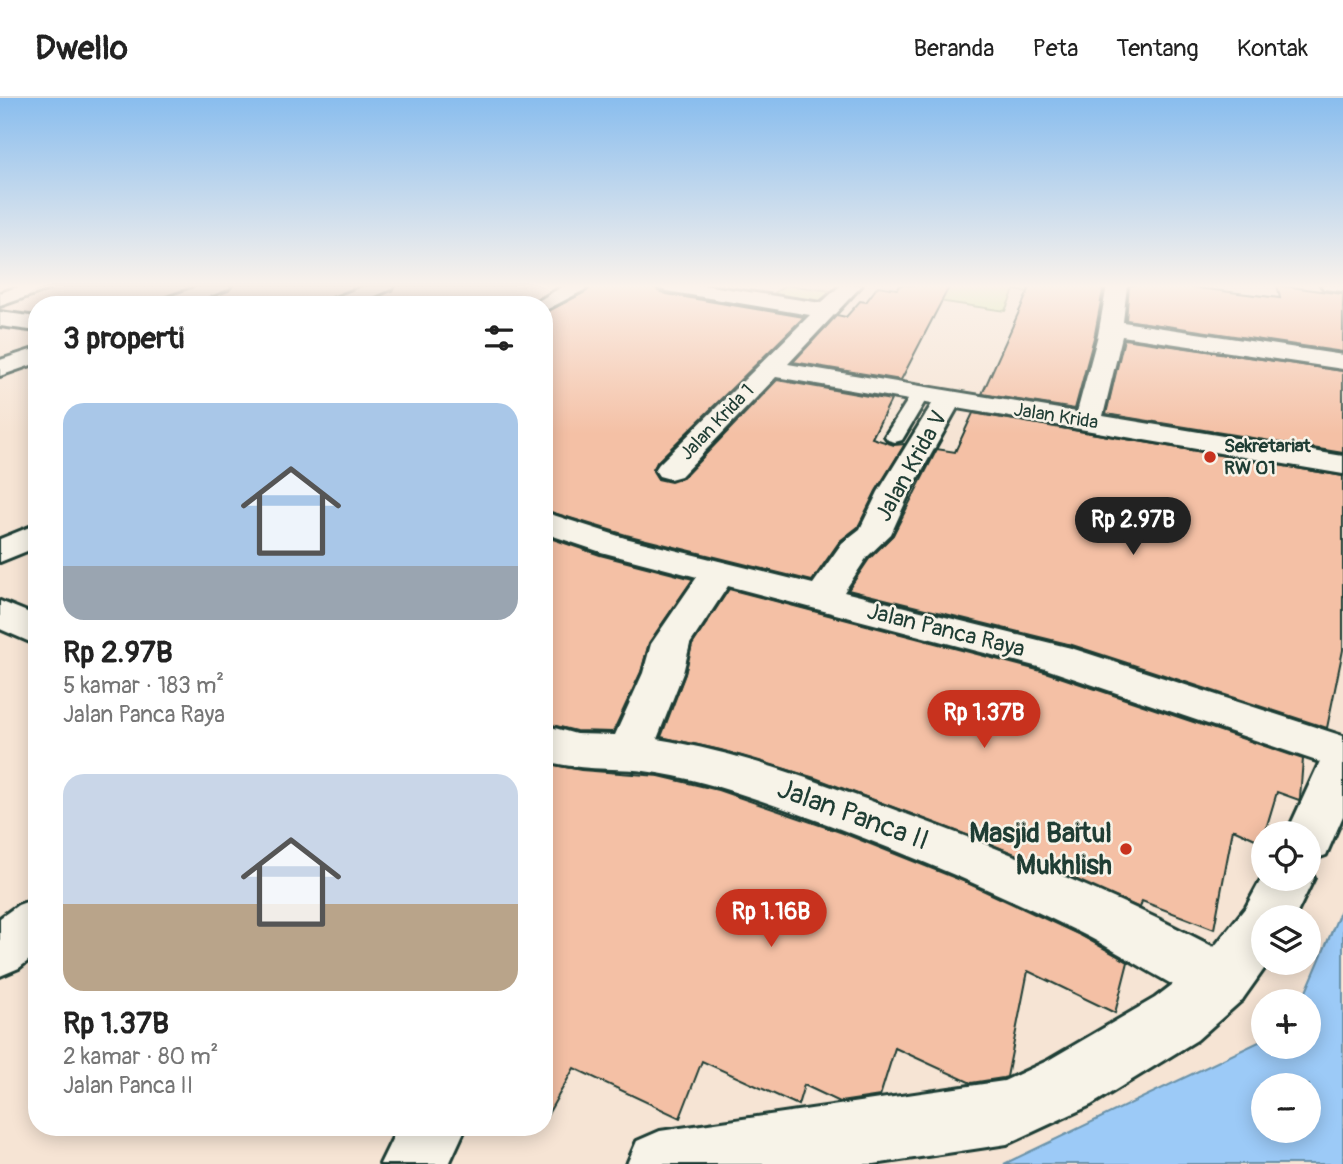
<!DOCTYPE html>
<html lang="id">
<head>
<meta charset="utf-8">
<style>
  :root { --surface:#fff; --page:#f6f6f6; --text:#222; --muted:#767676; --line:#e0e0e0; --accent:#c8321e }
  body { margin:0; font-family:Pangolin,sans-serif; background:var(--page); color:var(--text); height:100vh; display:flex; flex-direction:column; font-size:26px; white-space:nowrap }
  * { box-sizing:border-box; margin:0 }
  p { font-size:23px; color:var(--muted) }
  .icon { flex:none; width:38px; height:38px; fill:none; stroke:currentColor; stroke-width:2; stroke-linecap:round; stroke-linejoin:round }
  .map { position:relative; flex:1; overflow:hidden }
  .drawer { position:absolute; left:28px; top:198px; width:525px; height:840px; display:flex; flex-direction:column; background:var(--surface); border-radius:28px; box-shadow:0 4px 18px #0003 }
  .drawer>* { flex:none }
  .tools { position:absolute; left:1251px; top:723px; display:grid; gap:14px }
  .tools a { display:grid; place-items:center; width:70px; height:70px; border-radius:50%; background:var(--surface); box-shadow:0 4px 18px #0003; font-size:35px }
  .price { position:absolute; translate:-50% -60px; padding:0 16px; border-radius:24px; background:var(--accent); color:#fff; font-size:23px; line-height:46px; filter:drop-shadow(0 2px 4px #0008) }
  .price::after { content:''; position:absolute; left:50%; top:42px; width:21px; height:16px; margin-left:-10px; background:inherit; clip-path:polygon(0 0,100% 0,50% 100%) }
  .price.current { background:#222; color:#fff }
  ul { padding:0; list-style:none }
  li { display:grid; align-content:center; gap:14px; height:371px; padding:0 35px }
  li span { display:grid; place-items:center; height:217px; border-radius:21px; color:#555 }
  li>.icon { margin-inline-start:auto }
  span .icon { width:126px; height:126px; fill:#fffc; stroke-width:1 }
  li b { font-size:30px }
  h2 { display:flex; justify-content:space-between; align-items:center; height:84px; padding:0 35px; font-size:30px }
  header { display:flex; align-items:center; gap:42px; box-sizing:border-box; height:98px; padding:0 35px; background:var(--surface); border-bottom:2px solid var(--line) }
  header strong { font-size:33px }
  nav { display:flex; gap:38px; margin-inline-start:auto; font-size:24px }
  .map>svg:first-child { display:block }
</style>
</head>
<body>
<header>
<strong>Dwello</strong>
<nav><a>Beranda</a><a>Peta</a><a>Tentang</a><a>Kontak</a></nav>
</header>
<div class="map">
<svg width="1343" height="1066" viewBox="0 0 1343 1066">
  <rect width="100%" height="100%" fill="#f6e4d4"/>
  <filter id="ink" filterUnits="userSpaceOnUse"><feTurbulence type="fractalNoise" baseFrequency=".0143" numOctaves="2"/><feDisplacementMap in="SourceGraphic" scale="14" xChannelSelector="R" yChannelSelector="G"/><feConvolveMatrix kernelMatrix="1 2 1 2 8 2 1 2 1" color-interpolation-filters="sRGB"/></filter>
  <g filter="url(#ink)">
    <path fill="#caeba3" stroke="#74946c" stroke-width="2" d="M786,187L832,193L814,207L770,198Z
      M941,187H1067L1111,192L1109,205L1014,192L1005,213L932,202Z"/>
    <path fill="#9ccaf7" stroke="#6a92a9" stroke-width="2" fill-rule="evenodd" d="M1343,807V1066H1004L1263,942L1264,948H1309V903H1302ZM1264,987H1309V1032H1264Z"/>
    <path fill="#f4c0a5" stroke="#1f3d34" stroke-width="2" d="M592,187H654L658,193L667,196L804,219L657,364L653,373L658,381L671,384L683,380L777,282L891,302L872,340L894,347L905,346L876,393L858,429L840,443L812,483L626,437L544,412V215L587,193Z
      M900,187H950L901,282L793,264L837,217L846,219L860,203L866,204L878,188L897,191Z
      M1031,187H1104L1095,236L1075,311L982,296Z
      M1129,187H1173L1280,200L1277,187L1343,196V254L1126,222Z
      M1124,241L1343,273V355L1106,316Z
      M973,315L1343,378V552L1327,630L1072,547L848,492L869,461L893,437L937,351L955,354Z
      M544,438L600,457L693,481L649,545L641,574L613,634L576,633L544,625Z
      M729,491L1045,574L1303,661L1300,700L1299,702L1277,694L1262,744L1233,731L1214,831L1142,803L1140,810L993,747L815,680L721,652L661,639L685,576L692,547Z
      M544,665L581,672L659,678L718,692L843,735L963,783L1080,837L1128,864L1115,915L1028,873L1007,979L1003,980L971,985L895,950L880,998L840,1004L804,987L798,1007L702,963L680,1020L574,970L544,1023Z"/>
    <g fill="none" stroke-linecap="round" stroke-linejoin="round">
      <g stroke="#1f3d34" stroke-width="6">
        <path id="lane" d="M921,290L930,295L902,342L895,344L888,342L885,338L915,291Z"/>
      </g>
      <g stroke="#1f3d34" stroke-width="6">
        <path id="street" d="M23,187H52L49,191L0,208V195Z
          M203,187H231L228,191L189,206H160L163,201Z
          M367,187H394L391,191L357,206H329L332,201Z
          M565,187H589L586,191L544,213V206H533Z
          M657,187H703L821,205L841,187H862L788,266L1077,314L1098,237L1107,187H1127L1123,224L1343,257V271L1122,238L1103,318L1343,358V376L957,310L910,394L891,436L867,459L844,494L1071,550L1343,638V672L1046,571L728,488L690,546L683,575L657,641C743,655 825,686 906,716C1022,759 1134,805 1242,864L1250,883L1242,902L1222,910C1173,891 1129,859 1081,835C979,785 871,740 762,703C724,690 684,678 644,673C610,669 578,673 544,662V627L576,636L615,637L643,575L651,546L697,479L601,454L544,435V414L625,440L813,486L842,445L860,431L878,394L932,306L776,279L681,378L670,381L659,378L655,372L659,366L810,217L667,193L660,191Z
          M1321,187H1343V193L1324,191Z
          M0,214L37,219V233L0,228Z
          M37,250V265L0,278V262Z
          M37,426V449L0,464V441Z
          M0,503L37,518V547L0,531Z
          M37,800V856L19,870L0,878V820L18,807Z
          M398,1029H466L449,1066H380Z"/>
      </g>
      <g stroke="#1f3d34" stroke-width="6">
        <path id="secondary" d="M1343,643V718L1326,757L1309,763V735H1287L1327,648Z
          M1309,770L1314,780L1295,819H1264V864H1269L1242,902L1197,942L1091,1007L1007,1046L874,1066H627L637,1043L660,1033L1004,983L1047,963L1155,900L1202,864L1246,809L1264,776V780H1309Z"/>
      </g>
      <use href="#lane" fill="#f7f3e8" fill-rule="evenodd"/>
      <use href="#street" fill="#f7f3e8" fill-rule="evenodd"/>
      <use href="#secondary" fill="#f7f3e8" fill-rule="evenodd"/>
    </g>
  </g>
  <linearGradient id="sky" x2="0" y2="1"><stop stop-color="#89bdee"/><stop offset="0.56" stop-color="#fbf3ec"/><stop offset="1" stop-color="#fbf3ec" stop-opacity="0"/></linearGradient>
  <rect width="1343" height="336" fill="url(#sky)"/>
  <g fill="#c8321e" stroke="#f7f3e8" stroke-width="2.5">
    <circle cx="1210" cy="359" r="7"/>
    <circle cx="1126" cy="751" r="7"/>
  </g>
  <g text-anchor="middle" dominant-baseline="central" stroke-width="5" stroke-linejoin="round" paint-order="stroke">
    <g font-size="19" fill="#1f3d34" stroke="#f7f3e8">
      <text transform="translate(1056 318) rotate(9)">Jalan Krida</text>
      <text transform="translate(717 324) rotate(-46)">Jalan Krida 1</text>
    </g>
    <g font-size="19" font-weight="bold" fill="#1f3d34" stroke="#f7f3e8" text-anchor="start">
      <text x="1224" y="348">Sekretariat<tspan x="1224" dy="22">RW 01</tspan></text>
    </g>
    <g font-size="23" fill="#1f3d34" stroke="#f7f3e8">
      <text transform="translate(911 368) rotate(-61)">Jalan Krida V</text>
      <text transform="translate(946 532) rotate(14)">Jalan Panca Raya</text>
    </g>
    <g font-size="28" fill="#1f3d34" stroke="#f7f3e8">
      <text transform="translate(853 717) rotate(20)">Jalan Panca II</text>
    </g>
    <g font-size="28" font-weight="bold" fill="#1f3d34" stroke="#f7f3e8" text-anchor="end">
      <text x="1112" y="735">Masjid Baitul<tspan x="1112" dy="32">Mukhlish</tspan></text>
    </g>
  </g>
</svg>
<div class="tools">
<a><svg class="icon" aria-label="locate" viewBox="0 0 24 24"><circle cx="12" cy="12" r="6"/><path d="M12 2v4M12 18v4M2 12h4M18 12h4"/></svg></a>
<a><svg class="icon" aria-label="layers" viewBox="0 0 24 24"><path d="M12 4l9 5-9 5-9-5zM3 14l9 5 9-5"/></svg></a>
<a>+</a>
<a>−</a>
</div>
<b class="price current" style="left:1133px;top:459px">Rp 2.97B</b>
<b class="price" style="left:984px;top:652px">Rp 1.37B</b>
<b class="price" style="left:771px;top:851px">Rp 1.16B</b>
<section class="drawer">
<h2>3 properti<svg class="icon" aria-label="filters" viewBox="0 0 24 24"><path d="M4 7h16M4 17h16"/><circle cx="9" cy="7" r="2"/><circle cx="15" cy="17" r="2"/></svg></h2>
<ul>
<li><span style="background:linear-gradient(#a9c7e8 75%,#9aa5b1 0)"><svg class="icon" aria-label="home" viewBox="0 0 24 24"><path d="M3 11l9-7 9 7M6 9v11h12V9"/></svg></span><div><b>Rp 2.97B</b><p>5 kamar · 183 m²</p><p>Jalan Panca Raya</p></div></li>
<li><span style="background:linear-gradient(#c9d6e8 60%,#b9a48a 0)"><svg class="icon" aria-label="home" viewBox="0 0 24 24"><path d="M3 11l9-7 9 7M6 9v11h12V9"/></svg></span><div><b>Rp 1.37B</b><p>2 kamar · 80 m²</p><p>Jalan Panca II</p></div></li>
</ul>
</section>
</div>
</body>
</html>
